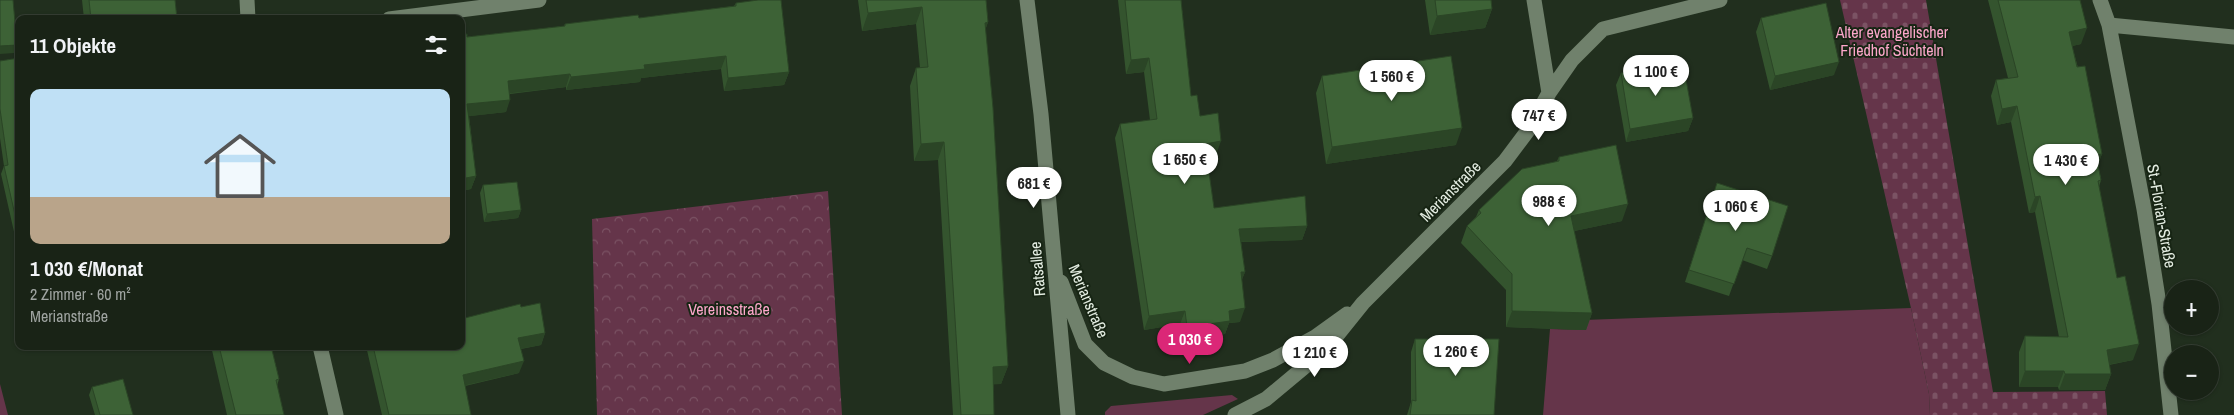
<!DOCTYPE html>
<html lang="de">
<head>
<meta charset="utf-8">
<style>
  :root { --surface:#192316; --page:#222b1f; --text:#f1f3f6; --muted:#9fa4a1; --line:#374035; --accent:#db2777 }
  body { margin:0; font-family:"Archivo Narrow",sans-serif; background:var(--page); color:var(--text); height:100vh; display:flex; flex-direction:column; font-size:19px; white-space:nowrap }
  * { box-sizing:border-box; margin:0 }
  p { font-size:16px; color:var(--muted) }
  .icon { flex:none; width:28px; height:28px; fill:none; stroke:currentColor; stroke-width:2; stroke-linecap:round; stroke-linejoin:round }
  .map { position:relative; flex:1; overflow:hidden }
  .drawer { position:absolute; left:15px; top:15px; width:450px; height:335px; display:flex; flex-direction:column; background:var(--surface); border-radius:10px; box-shadow:0 1px 4px #0004,0 0 0 1px var(--line) }
  .drawer>* { flex:none }
  .controls { position:absolute; left:2164px; top:280px; display:grid; gap:10px }
  .controls a { display:grid; place-items:center; width:55px; height:55px; border-radius:50%; background:var(--surface); box-shadow:0 1px 4px #0004,0 0 0 1px var(--line); font-size:25px }
  .price { position:absolute; translate:-50% -42px; padding:0 11px; border-radius:18px; background:#fff; color:#222; font-size:16px; line-height:32px; filter:drop-shadow(0 1px 2px #0008) }
  .price::after { content:''; position:absolute; left:50%; top:30px; width:15px; height:11px; margin-left:-8px; background:inherit; clip-path:polygon(0 0,100% 0,50% 100%) }
  .price.current { background:var(--accent); color:#fff }
  ul { padding:0; list-style:none }
  li { display:grid; align-content:center; gap:10px; height:265px; padding:0 15px }
  li span { display:grid; place-items:center; height:155px; border-radius:10px; color:#555 }
  li>.icon { margin-inline-start:auto }
  span .icon { width:90px; height:90px; fill:#fffc; stroke-width:1 }
  li b { font-size:21px }
  h2 { display:flex; justify-content:space-between; align-items:center; height:60px; padding:0 15px; font-size:21px }
  .map>svg:first-child { display:block }
</style>
</head>
<body>
<div class="map">
<svg width="2234" height="415" viewBox="0 0 2234 415">
  <defs>
    <pattern id="forest-crowns" width="20" height="18" patternUnits="userSpaceOnUse" patternTransform="scale(1.25)"><rect width="20" height="18" fill="#65354a"/><path d="M2 6a3 3 0 1 1 6 0M12 15a3 3 0 1 1 6 0" fill="none" stroke="#7b5364"/></pattern>
    <pattern id="cemetery-stones" width="16" height="16" patternUnits="userSpaceOnUse" patternTransform="scale(1.25)"><rect width="16" height="16" fill="#65354a"/><path d="M2 7V4a2 2 0 0 1 4 0v3zM10 15v-3a2 2 0 0 1 4 0v3z" fill="#7b5364"/></pattern>
  </defs>
  <rect width="100%" height="100%" fill="#212f1e"/>
  <path fill="#65354a" d="M1911,308L1929,394L1930,415H1543L1550,329L1585,330L1584,320Z
    M0,384L8,415H0Z
    M1232,395L1238,399L1203,415H1105V412L1111,406Z"/>
  <path fill="url(#forest-crowns)" d="M828,191L842,415H597L592,219Z"/>
  <path fill="url(#cemetery-stones)" d="M1840,0H1926L1993,392L2105,391L2107,415H1930L1929,394L1911,308Z"/>
  <g fill="none" stroke-linecap="round" stroke-linejoin="round">
    <path stroke="#70816c" stroke-width="15" d="M247,0L248,19
      M1027,0L1041,114L1068,415
      M1534,0L1549,93
      M2100,0L2109,25L2234,37
      M389,19L539,0
      M2109,25L2144,209L2159,304L2171,415
      M1061,282L1085,344L1104,363L1133,377L1164,384L1245,371L1273,360L1315,337L1347,314
      M320,346L336,415
      M1235,415L1266,399L1326,349L1363,303L1505,161L1529,129L1549,93L1572,60L1603,29L1720,0"/>
  </g>
  <path fill="#34542e" d="M82,0H175L177,19H84Z
    M858,0H986L988,22L985,30L1008,366L1001,384H993L994,415H953L938,160L914,161L910,86L916,68H920L916,24L862,31Z
    M1118,0H1181L1191,96L1216,155L1206,156L1214,208L1307,226L1302,240L1241,242L1245,272L1242,279L1240,322L1229,323L1225,334L1182,340L1180,324L1144,330L1115,138L1120,124L1150,120L1144,72L1126,74Z
    M1425,0H1491L1492,9L1485,28L1430,35Z
    M1988,0H2080L2081,44L2072,46L2102,154L2098,164L2101,180L2099,187L2133,360L2109,365L2111,374L2105,390H2059L2058,387H2019V352L2025,336L2059,337L2035,212L2029,213L2011,122L1997,125L1991,96L1996,80L2008,78Z
    M736,3L789,72L784,85L724,91L721,69L641,78L640,82L566,90V87L510,94L506,112L469,116L476,176L471,189L461,191V35L467,37L564,26L565,24L639,18L734,6Z
    M1761,18L1834,75L1770,90L1756,32Z
    M19,58V254L1,174L4,166L0,138V61Z
    M1621,73L1666,77L1693,118L1688,131L1626,142L1616,85Z
    M1322,76L1456,145L1326,164L1316,93Z
    M1559,157L1622,221L1574,231L1592,313L1586,330L1506,327V290L1461,243L1467,226L1476,217L1479,210L1557,161Z
    M1717,183L1772,256L1767,269L1742,260L1729,296L1685,282Z
    M483,185L521,210L518,218L484,222L480,193Z
    M521,307L545,333L541,345L521,349L519,373L465,386L471,415H382L366,346H461Z
    M1415,339L1494,415H1407L1411,402V352Z
    M211,346H271L279,379L277,386L284,415H227Z
    M92,387L133,415H95L89,395Z"/>
  <path fill="#2b4526" d="M922,7L916,24L862,31L868,13Z
    M1492,9L1485,28L1430,35L1437,16Z
    M988,22L982,40L985,23Z
    M2087,28L2081,44L2063,48L2069,32Z
    M17,45L14,53L0,54V46Z
    M726,56L721,69L641,78L640,82L566,90L571,77L644,65Z
    M1149,58L1144,72L1126,74L1131,60Z
    M1839,62L1834,75L1770,90L1775,76Z
    M789,72L784,85L724,91L728,78Z
    M570,74L566,87L503,94L508,81Z
    M510,100L506,112L463,117L467,104Z
    M2017,106L2011,122L1997,125L2002,109Z
    M1693,118L1688,131L1626,142L1630,129Z
    M1462,128L1456,145L1326,164L1332,147Z
    M1221,141L1216,155L1200,158L1205,144Z
    M944,142L938,160L914,161L921,144Z
    M2102,154L2096,170V155Z
    M476,176L471,189L461,191V179Z
    M2040,196L2035,212L2029,213L2035,197Z
    M1628,204L1622,221L1565,233L1571,216Z
    M521,210L518,218L484,222L487,214Z
    M1307,226L1302,240L1234,242L1239,229Z
    M1241,272H1245L1240,285Z
    M1245,308L1240,322L1229,323L1225,334L1182,340L1187,327L1229,311Z
    M1185,311L1180,324L1144,330L1149,316Z
    M1512,311L1592,313L1586,330L1506,327Z
    M545,333L541,345L514,350L518,338Z
    M2139,344L2133,360L2101,366L2107,350Z
    M524,361L519,373L458,387L463,375Z
    M1008,366L1001,384L986,385L993,367Z
    M2025,371H2064L2058,387H2019Z
    M2065,374H2111L2105,390H2059Z"/>
  <path fill="#3d6236" stroke="#2b4526" d="M0,0H13L17,45L0,46Z
    M89,0H175L177,19H91Z
    M758,0H781L789,72L728,78L726,56L644,65L645,69L571,77L570,74L508,81L510,100L467,104L476,176L461,179V35L467,34V37L565,26V24L638,15L639,18L670,14L736,6V3Z
    M866,0H986L988,22L985,23L993,108L1008,366L993,367L994,415H961L944,142L921,144L916,68L928,67L922,7L868,13Z
    M1125,0H1181L1191,96L1197,95L1200,116L1218,113L1221,141L1205,144L1214,208L1305,196L1307,226L1239,229L1245,272H1241L1245,308L1229,311L1230,321L1187,327L1185,311L1149,316L1120,124L1157,119L1149,58L1131,60Z
    M1435,0H1491L1492,9L1437,16Z
    M1998,0H2080L2087,28L2069,32L2077,67L2085,66L2102,154L2096,155L2101,180L2098,181L2117,278L2125,276L2139,344L2107,350L2111,374H2065L2064,371H2025V336L2068,337L2040,196L2035,197L2017,106L2002,109L1996,80L2018,77Z
    M1826,3L1839,62L1775,76L1761,18Z
    M1451,56L1462,128L1332,147L1322,76Z
    M19,58V233L4,166L8,165L0,109V61Z
    M1664,65L1666,77L1685,74L1693,118L1630,129L1621,73Z
    M1616,145L1628,204L1571,216L1592,313L1512,311V274L1467,226L1481,213L1479,210L1522,169L1559,161V157Z
    M517,182L521,210L487,214L483,185Z
    M1717,183L1788,206L1772,256L1747,248L1734,284L1689,270Z
    M540,303L545,333L518,338L524,361L463,375L471,415H389L373,346H461V319L520,304L521,307Z
    M1415,339H1499L1494,415H1410L1412,400L1416,401Z
    M219,346H271L279,379L276,380L284,415H236Z
    M123,379L133,415H100L92,387Z"/>
  <g text-anchor="middle" dominant-baseline="central" stroke-width="4" stroke-linejoin="round" paint-order="stroke">
    <g font-size="16" fill="#fda7cb" stroke="#172514">
      <text x="1892" y="32">Alter evangelischer<tspan x="1892" dy="18">Friedhof Süchteln</tspan></text>
      <text x="729" y="309">Vereinsstraße</text>
    </g>
    <g font-size="16" fill="#e4ede2" stroke="#172514">
      <text transform="translate(1450 191) rotate(-45)">Merianstraße</text>
      <text transform="translate(2162 216) rotate(80)">St.-Florian-Straße</text>
      <text transform="translate(1037 269) rotate(-95)">Ratsallee</text>
      <text transform="translate(1089 301) rotate(67)">Merianstraße</text>
    </g>
  </g>
</svg>
<div class="controls">
<a>+</a>
<a>−</a>
</div>
<b class="price" style="left:1656px;top:97px">1 100 €</b>
<b class="price" style="left:1392px;top:102px">1 560 €</b>
<b class="price" style="left:1539px;top:141px">747 €</b>
<b class="price" style="left:1185px;top:185px">1 650 €</b>
<b class="price" style="left:2066px;top:186px">1 430 €</b>
<b class="price" style="left:1034px;top:209px">681 €</b>
<b class="price" style="left:1549px;top:227px">988 €</b>
<b class="price" style="left:1736px;top:232px">1 060 €</b>
<b class="price current" style="left:1190px;top:365px">1 030 €</b>
<b class="price" style="left:1456px;top:377px">1 260 €</b>
<b class="price" style="left:1315px;top:378px">1 210 €</b>
<section class="drawer">
<h2>11 Objekte<svg class="icon" aria-label="filters" viewBox="0 0 24 24"><path d="M4 7h16M4 17h16"/><circle cx="9" cy="7" r="2"/><circle cx="15" cy="17" r="2"/></svg></h2>
<ul>
<li><span style="background:linear-gradient(#bfe0f5 70%,#b9a48a 0)"><svg class="icon" aria-label="home" viewBox="0 0 24 24"><path d="M3 11l9-7 9 7M6 9v11h12V9"/></svg></span><div><b>1 030 €/Monat</b><p>2 Zimmer · 60 m²</p><p>Merianstraße</p></div></li>
</ul>
</section>
</div>
</body>
</html>
